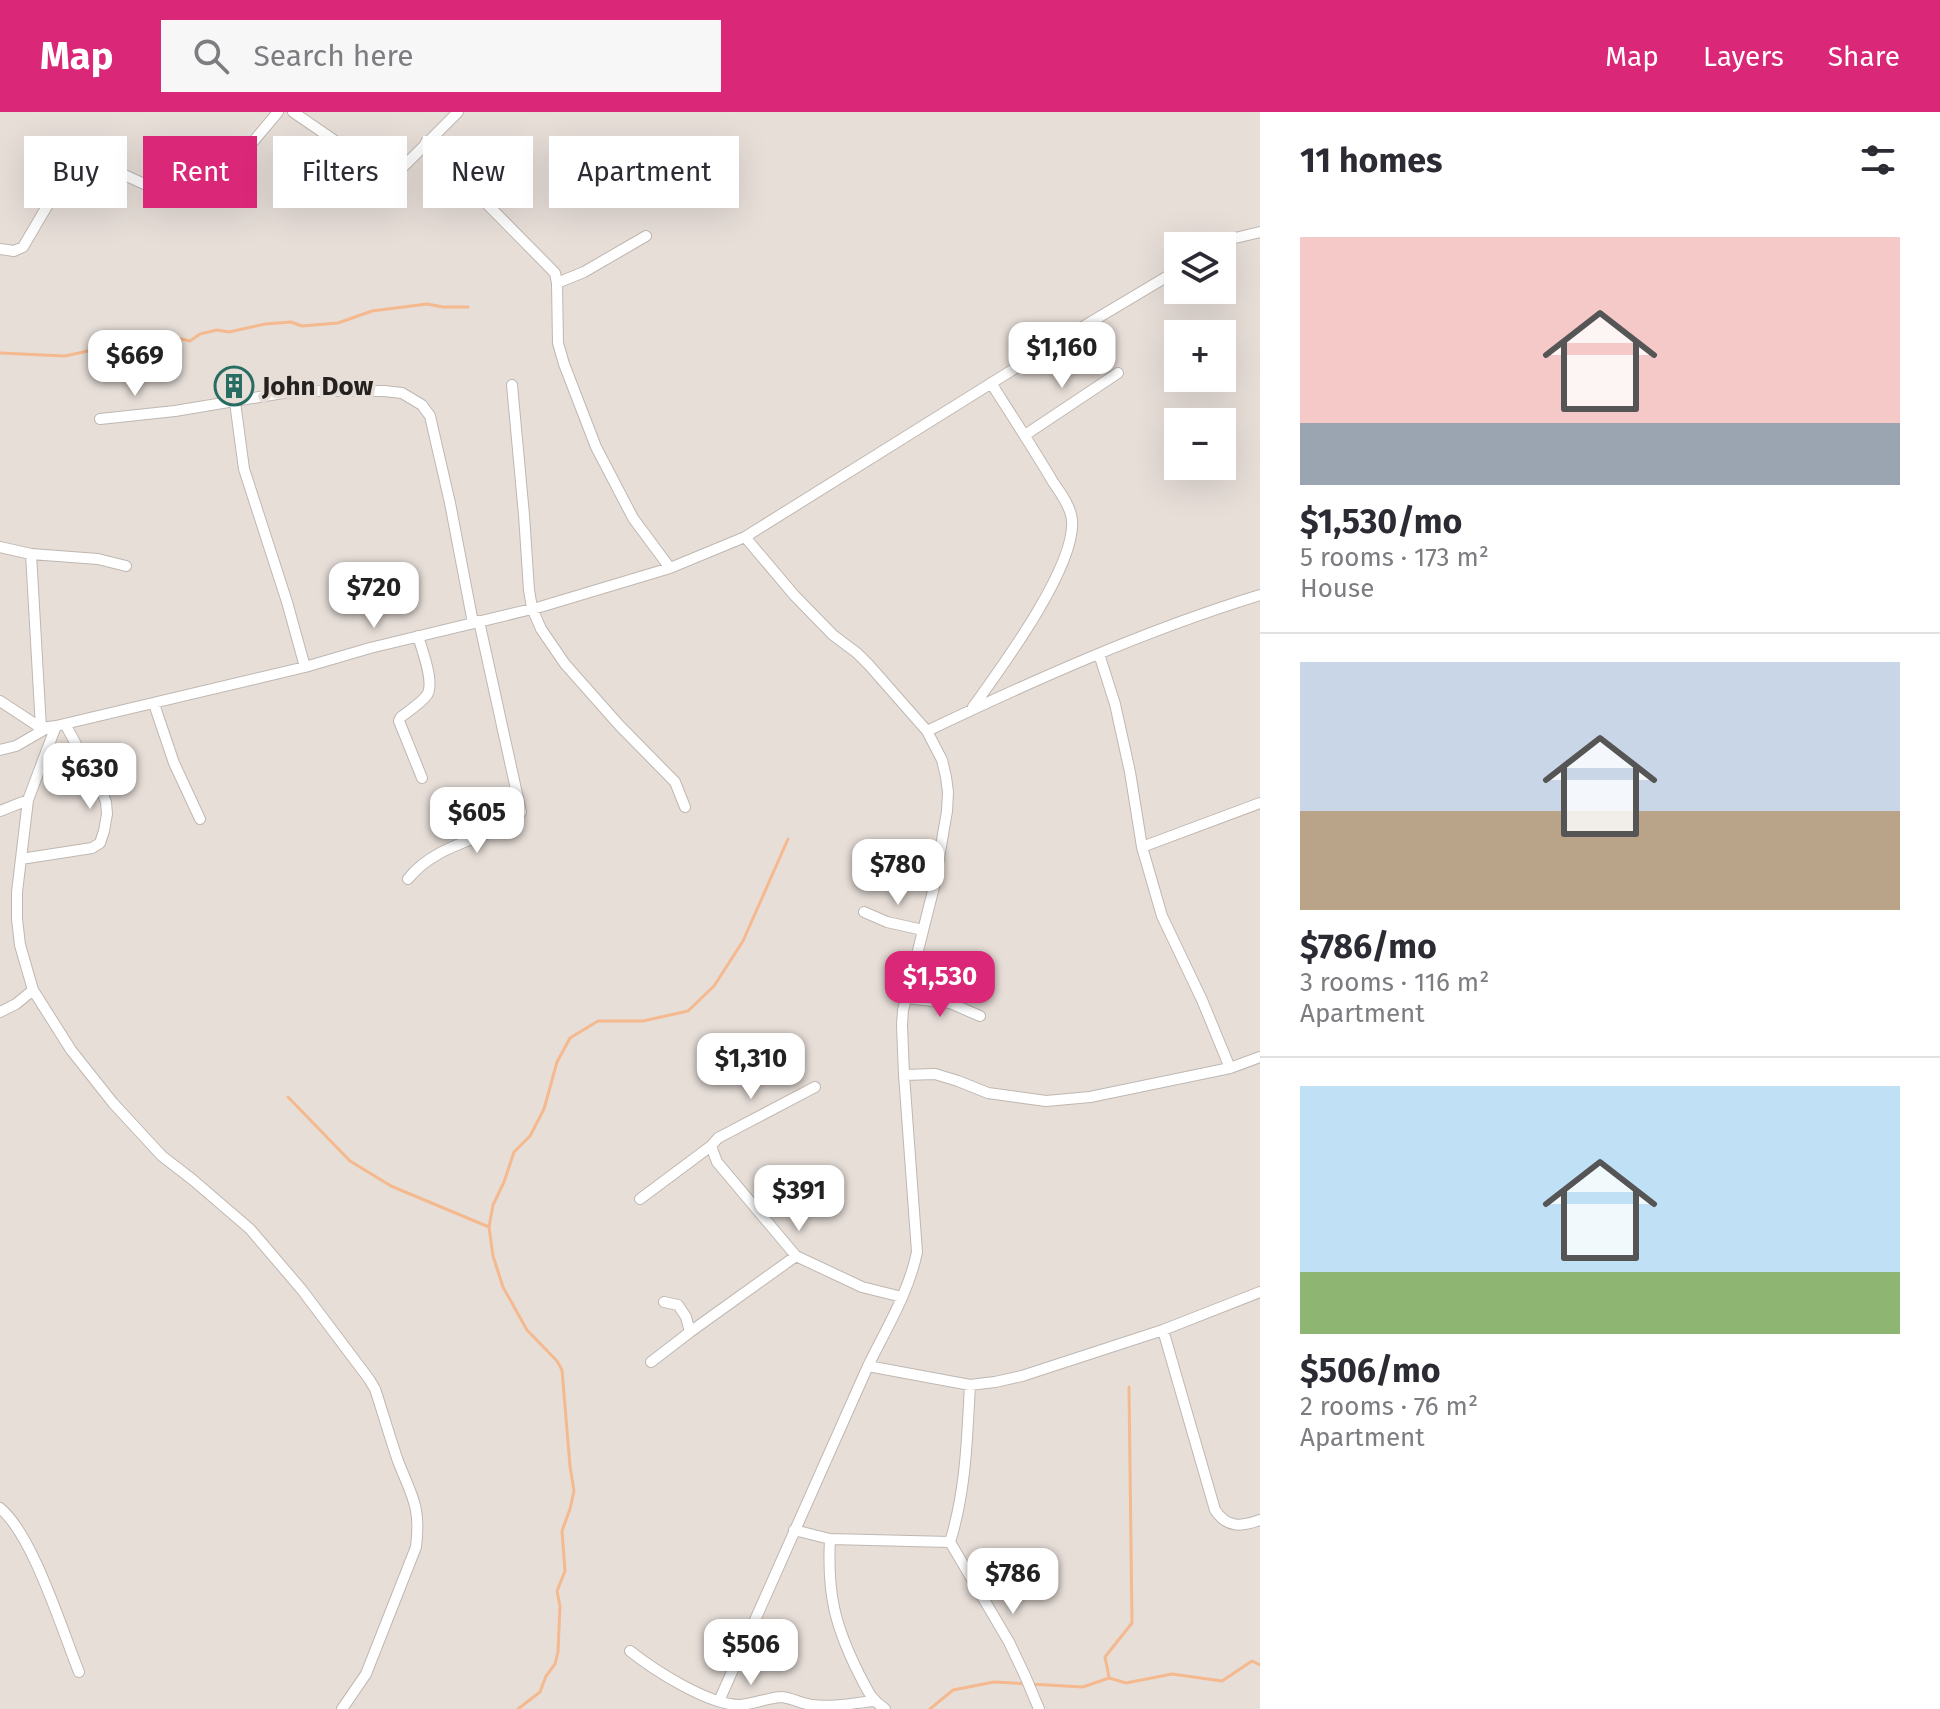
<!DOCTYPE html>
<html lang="en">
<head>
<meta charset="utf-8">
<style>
  :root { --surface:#fff; --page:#f7f7f7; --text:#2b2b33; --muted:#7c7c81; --line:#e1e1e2; --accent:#db2777 }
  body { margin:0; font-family:"Fira Sans",sans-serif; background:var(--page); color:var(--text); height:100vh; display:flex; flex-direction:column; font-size:30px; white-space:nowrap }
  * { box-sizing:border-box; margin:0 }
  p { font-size:26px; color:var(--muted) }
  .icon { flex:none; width:44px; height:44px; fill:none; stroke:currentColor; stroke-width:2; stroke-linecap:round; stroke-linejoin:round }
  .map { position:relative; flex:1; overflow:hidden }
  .drawer { display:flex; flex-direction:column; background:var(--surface); width:680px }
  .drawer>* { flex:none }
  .guide { position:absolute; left:24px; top:24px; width:760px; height:72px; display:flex; gap:16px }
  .fabs { position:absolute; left:1164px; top:120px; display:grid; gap:16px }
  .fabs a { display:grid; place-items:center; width:72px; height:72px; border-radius:0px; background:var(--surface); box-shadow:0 8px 32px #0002; font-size:40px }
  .price { position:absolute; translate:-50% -68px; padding:0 18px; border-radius:16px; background:#fff; color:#222; font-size:26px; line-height:52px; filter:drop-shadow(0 2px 4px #0008) }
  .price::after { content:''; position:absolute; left:50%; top:48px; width:24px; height:18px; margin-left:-12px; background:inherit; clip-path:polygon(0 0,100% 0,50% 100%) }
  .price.on { background:var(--accent); color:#fff }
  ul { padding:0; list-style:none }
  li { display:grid; align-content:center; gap:16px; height:424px; padding:0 40px }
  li+li { border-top:2px solid var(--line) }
  li span { display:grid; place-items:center; height:248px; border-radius:0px; color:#555 }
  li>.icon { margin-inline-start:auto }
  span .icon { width:144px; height:144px; fill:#fffc; stroke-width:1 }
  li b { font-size:34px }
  h2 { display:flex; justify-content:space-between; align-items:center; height:96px; padding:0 40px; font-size:34px }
  .pill { padding:0 28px; border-radius:0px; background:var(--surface); box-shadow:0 8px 32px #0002; font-size:28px; line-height:72px }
  .pill.on { background:var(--accent); color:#fff }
  header { display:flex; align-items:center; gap:48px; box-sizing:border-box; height:112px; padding:0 40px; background:var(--accent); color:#fff }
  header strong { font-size:38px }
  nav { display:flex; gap:44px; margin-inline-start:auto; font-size:28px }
  .search { width:560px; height:72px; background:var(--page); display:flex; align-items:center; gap:20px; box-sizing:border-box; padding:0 28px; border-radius:0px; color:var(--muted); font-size:30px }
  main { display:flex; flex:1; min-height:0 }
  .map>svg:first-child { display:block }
</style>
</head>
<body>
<header>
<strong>Map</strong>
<div class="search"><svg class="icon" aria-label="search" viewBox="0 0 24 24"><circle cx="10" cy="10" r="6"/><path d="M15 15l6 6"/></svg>Search here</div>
<nav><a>Map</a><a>Layers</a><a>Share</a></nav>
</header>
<main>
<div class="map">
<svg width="1260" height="1597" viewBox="0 0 1260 1597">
  <rect width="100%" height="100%" fill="#e7ded8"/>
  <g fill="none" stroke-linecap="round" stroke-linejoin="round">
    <path stroke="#f5b98f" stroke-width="3" d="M0,241L65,244L97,237L113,243L123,242L141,235L160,234L169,227L177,226L190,229L200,222L217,218L229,220L265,212L291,210L302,214L338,211L372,199L427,192L443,195H468
      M288,985L350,1049L391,1074L489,1115
      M1109,1565L1105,1545L1132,1511L1129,1275
      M518,1597L540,1580L546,1564L555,1552L558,1540L560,1494L557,1479L565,1459L562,1419L570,1397L574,1379L570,1354L562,1258L557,1249L527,1218L503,1175L493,1144L489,1115L493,1093L504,1070L514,1040L530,1024L544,997L557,950L570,926L598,909H643L688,899L714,874L743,829L788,727
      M930,1597L953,1578L994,1570L1083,1575L1109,1566L1126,1571L1172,1562L1222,1569L1252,1549L1260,1553"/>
    <g stroke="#bfb7b1" stroke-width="12">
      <path id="street" d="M293,0L376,57L387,60L401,57L458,0
        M426,30L555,161L557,171L558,231L564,252L596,335L633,406L670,456
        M1218,134L1235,126L1260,120
        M0,137L14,139L23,135L53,84L76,52C82,48 87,47 94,49L155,77L193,70L231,56L278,0
        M557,171L584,160L646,124
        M512,273L524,403L529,478L532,496L541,517L565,552L619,613L675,670L685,695
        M235,290L244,357L287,490L305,555
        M100,307L175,299L283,281L312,279H384L402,281L422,293L430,304L450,391L473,511
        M1025,323L1118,261
        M745,425L794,483L833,523L857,541L869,553L927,619C1034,568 1146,518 1260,483
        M0,435L31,442L41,616
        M31,442L98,447L126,454
        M418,524C422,538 435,571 427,583C421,591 410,598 401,605L399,609L422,666
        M0,589L41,616L56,614L305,555L370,536L540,495L670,456L745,425L1054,232L1178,158
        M154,592L174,651L200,707
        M973,595C1001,556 1076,455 1072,408C1071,395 1060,380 1053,370C1033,336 1012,304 991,271
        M0,638L16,634L47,616
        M28,688L17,780V807L20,833L33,878L71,938L113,991L162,1044L193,1068L250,1117L302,1178L369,1267L375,1277C383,1301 390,1326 398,1349C412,1385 421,1394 416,1435L366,1562L342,1597
        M0,699L28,688L56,614
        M1142,735L1260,691
        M21,747L92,736L100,731L104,719L107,702L106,690L102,680L65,612
        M408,767C425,745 451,735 477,725C494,719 509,714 521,700L479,509
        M864,800L887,810L923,818
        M907,886L950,891L980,904
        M0,900L16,892L33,878
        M1230,956L1260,945
        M904,963L935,962L958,969L988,981L1046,989L1090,985L1230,956L1202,888L1162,804L1142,735L1130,660L1115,592L1099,542
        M711,1034L717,1050L796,1144L862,1175L902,1185
        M640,1087L711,1034L718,1026L815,975
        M664,1190L678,1193L686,1205L690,1220
        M1163,1218L1215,1398C1227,1416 1241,1415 1260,1408
        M651,1250L690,1220L796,1144
        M868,1254C886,1217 909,1180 917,1140L904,963L902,913L903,898L934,775L947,699L948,680L946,665L942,648L927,619
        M0,1396C33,1423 62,1518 79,1560
        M794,1418L830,1427L950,1430C966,1378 967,1327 970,1273
        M830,1427C827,1482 835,1514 859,1562C867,1577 870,1587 885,1597
        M950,1430L1009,1530L1026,1566L1039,1597
        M630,1539C654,1558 708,1593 740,1593C754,1592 770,1585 782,1585C792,1586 802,1592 812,1593C832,1596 853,1591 874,1589
        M719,1589L868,1254L970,1273L995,1270L1022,1264L1163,1218L1260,1180"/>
    </g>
    <use href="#street" stroke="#fff" stroke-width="10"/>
  </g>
  <defs>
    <g id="building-ring" transform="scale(2)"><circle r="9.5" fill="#e7ded8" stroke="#276d62" stroke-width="1.5"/><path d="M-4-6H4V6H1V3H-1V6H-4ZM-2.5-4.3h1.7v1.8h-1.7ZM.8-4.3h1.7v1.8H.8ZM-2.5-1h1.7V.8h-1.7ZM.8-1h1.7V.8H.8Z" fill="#276d62"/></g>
  </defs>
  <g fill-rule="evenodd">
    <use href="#building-ring" x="234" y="274"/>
  </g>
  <g text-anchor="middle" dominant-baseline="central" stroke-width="7" stroke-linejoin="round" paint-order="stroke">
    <g font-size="26" font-weight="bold" fill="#24211f" stroke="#e7ded8" text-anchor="start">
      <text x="262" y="274">John Dow</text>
    </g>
  </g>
</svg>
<div class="fabs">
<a><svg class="icon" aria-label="layers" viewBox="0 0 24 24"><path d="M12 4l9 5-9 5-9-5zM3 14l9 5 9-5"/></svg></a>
<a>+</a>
<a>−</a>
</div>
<b class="price" style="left:1062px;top:278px">$1,160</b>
<b class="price" style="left:135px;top:286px">$669</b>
<b class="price" style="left:374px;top:518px">$720</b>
<b class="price" style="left:90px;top:699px">$630</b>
<b class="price" style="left:477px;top:743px">$605</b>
<b class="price" style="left:898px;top:795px">$780</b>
<b class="price on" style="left:940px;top:907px">$1,530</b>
<b class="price" style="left:751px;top:989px">$1,310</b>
<b class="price" style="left:799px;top:1121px">$391</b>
<b class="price" style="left:1013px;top:1504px">$786</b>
<b class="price" style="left:751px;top:1575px">$506</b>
<div class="guide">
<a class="pill">Buy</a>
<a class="pill on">Rent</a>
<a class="pill">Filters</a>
<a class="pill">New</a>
<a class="pill">Apartment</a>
</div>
</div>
<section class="drawer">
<h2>11 homes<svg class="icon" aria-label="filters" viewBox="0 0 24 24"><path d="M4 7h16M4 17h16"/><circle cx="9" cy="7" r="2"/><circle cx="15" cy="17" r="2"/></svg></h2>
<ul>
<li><span style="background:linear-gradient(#f6c9c9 75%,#9aa5b1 0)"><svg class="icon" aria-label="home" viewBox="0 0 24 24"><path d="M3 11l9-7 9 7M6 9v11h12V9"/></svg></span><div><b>$1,530/mo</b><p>5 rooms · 173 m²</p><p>House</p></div></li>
<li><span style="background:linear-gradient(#c9d6e8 60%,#b9a48a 0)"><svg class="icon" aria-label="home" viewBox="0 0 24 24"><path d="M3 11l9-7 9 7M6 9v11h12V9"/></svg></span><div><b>$786/mo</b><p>3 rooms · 116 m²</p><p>Apartment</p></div></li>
<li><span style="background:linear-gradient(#bfe0f5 75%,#8fb573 0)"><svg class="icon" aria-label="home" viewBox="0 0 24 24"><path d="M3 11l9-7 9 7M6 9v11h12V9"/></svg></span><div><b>$506/mo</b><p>2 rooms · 76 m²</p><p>Apartment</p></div></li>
</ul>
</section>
</main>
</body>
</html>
